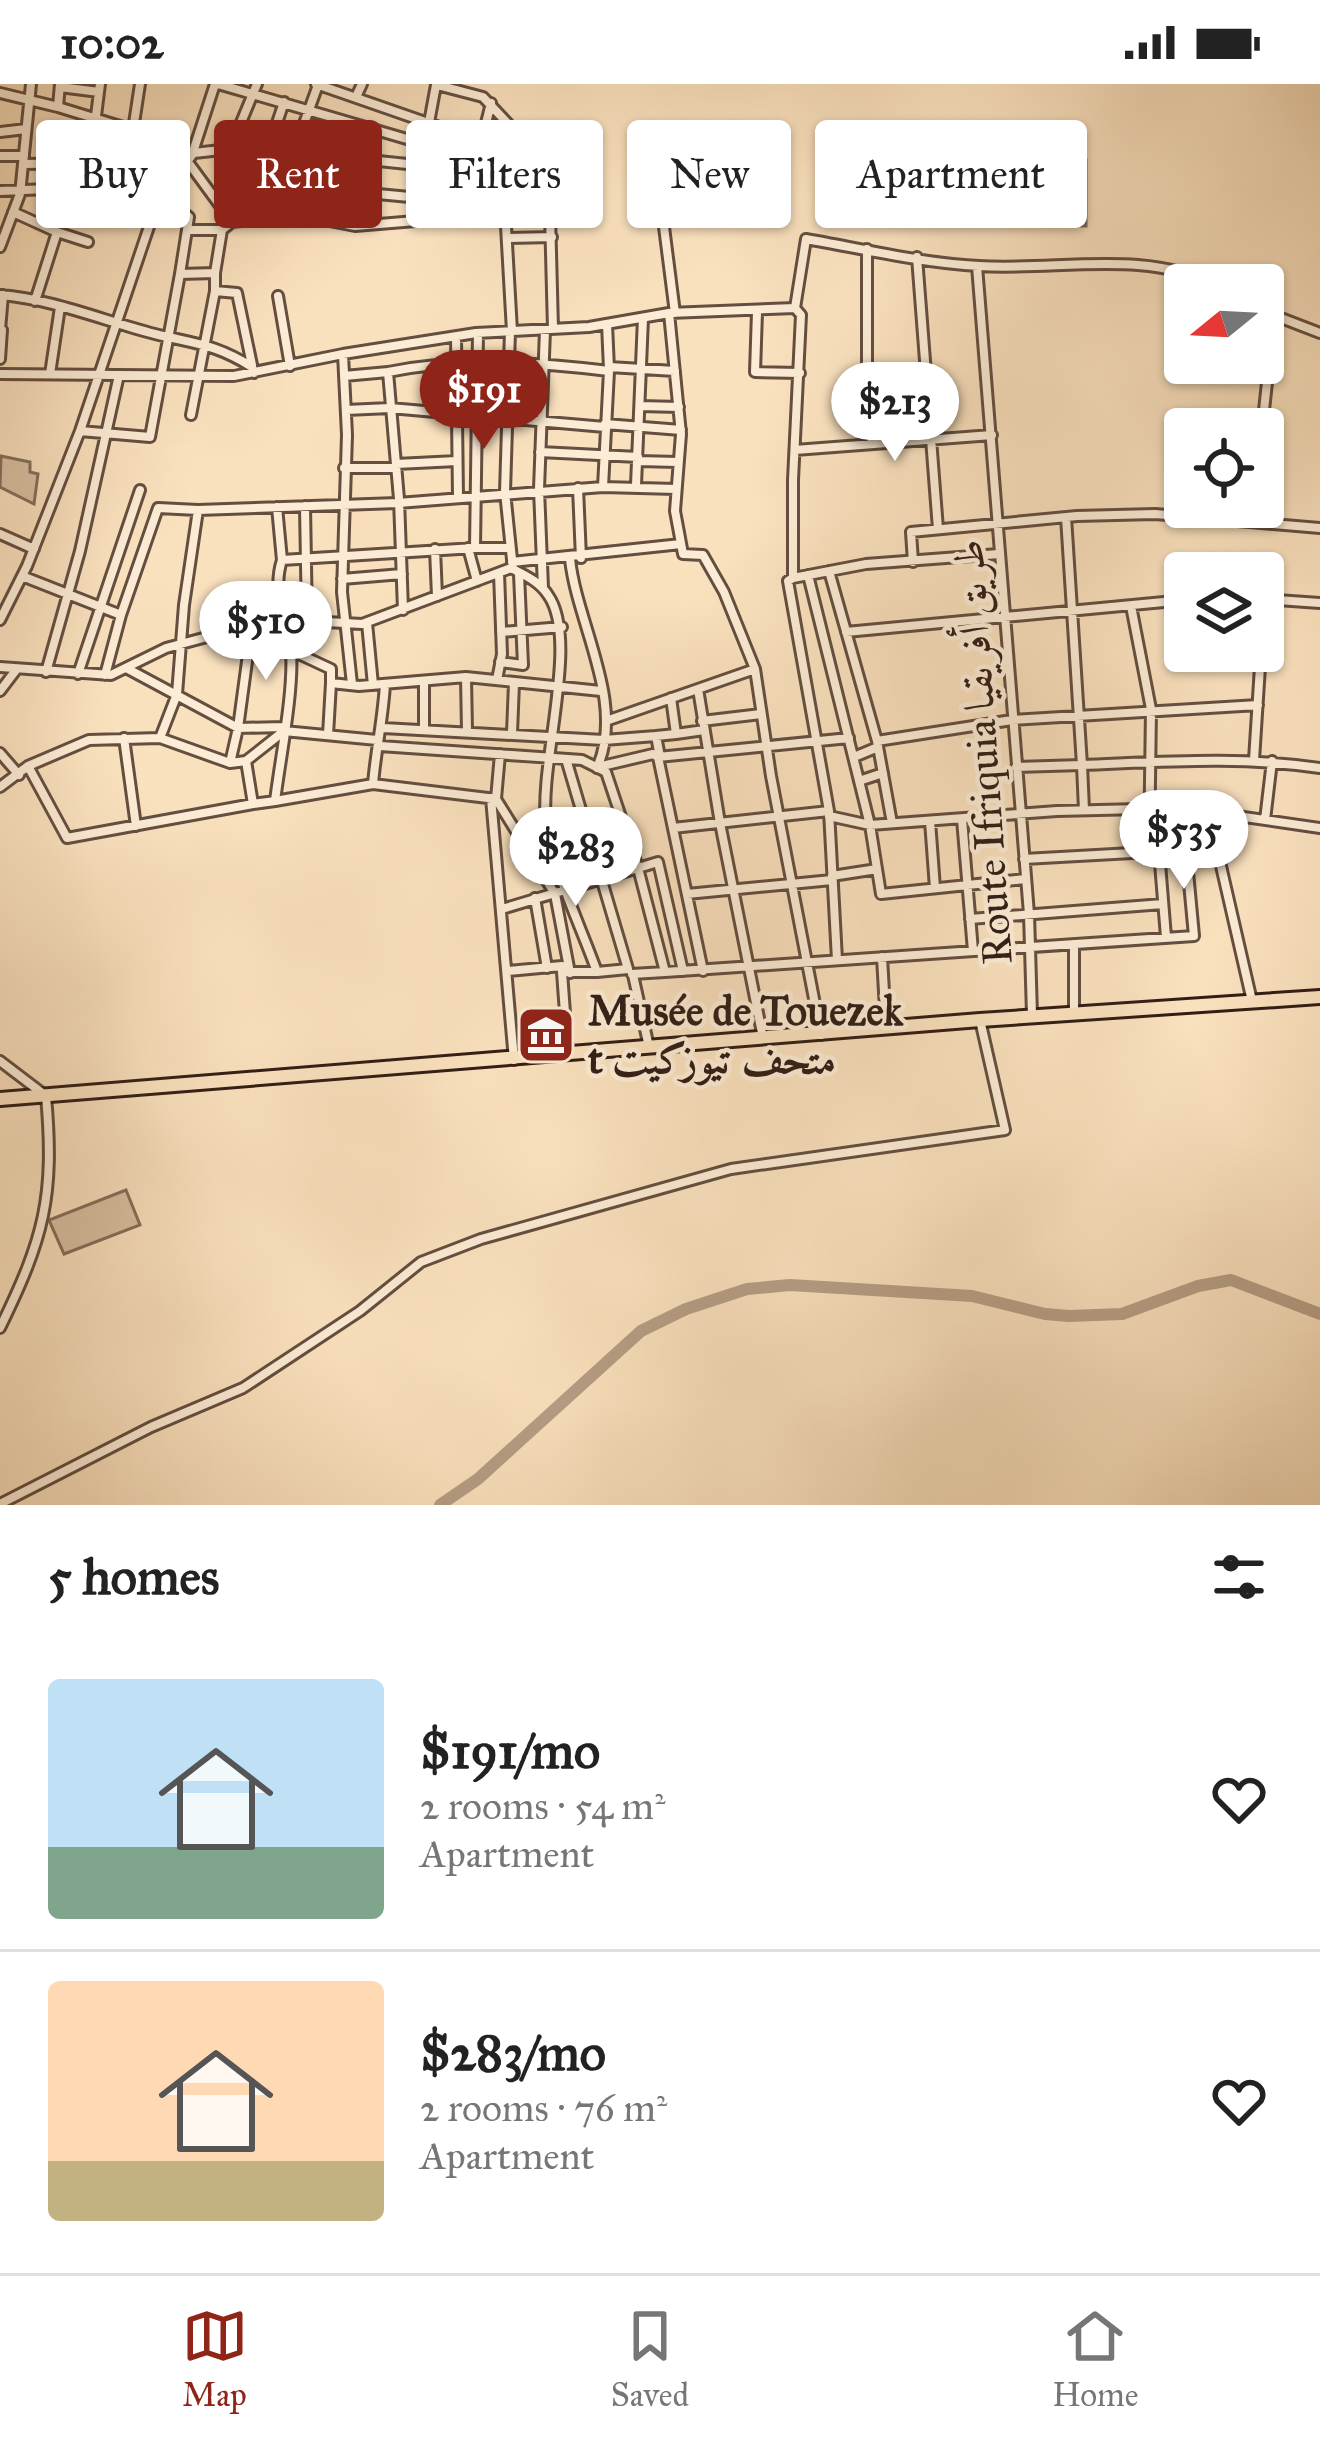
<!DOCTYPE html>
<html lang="en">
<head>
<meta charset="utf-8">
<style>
  :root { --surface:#fff; --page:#f6f6f6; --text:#222; --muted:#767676; --line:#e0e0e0; --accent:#8f2418 }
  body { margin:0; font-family:"IM FELL Great Primer",Amiri,serif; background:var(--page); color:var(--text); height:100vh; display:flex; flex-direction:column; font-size:45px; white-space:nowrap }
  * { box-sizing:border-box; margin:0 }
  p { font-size:39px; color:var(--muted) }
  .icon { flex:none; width:66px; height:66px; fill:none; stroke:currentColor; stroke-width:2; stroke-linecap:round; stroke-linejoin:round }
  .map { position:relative; height:1421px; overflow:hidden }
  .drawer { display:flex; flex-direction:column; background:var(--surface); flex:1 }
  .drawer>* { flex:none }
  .top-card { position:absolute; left:36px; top:36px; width:1248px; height:108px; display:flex; gap:24px }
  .needle { width:78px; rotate:252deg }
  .fabs { position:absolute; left:1164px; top:180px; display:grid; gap:24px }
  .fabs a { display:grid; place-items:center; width:120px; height:120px; border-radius:12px; background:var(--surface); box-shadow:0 3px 9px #0004; font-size:60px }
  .price { position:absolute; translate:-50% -102px; padding:0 27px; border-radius:42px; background:#fff; color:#222; font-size:39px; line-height:78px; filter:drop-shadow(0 3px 6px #0008) }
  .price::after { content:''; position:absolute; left:50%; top:72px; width:36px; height:27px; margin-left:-18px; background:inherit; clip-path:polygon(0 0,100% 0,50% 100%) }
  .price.current { background:var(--accent); color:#fff }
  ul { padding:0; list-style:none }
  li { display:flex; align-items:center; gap:36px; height:300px; padding:0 48px }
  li+li { border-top:3px solid var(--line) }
  li span { display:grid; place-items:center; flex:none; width:336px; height:240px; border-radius:12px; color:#555 }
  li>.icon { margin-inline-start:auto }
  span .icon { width:144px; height:144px; fill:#fffc; stroke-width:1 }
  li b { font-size:51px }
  h2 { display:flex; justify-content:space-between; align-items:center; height:144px; padding:0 48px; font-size:51px }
  .tag { padding:0 42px; border-radius:12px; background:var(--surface); box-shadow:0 3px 9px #0004; font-size:42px; line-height:108px }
  .tag.current { background:var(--accent); color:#fff }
  .status { display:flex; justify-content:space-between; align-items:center; height:84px; padding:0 60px; background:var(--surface); direction:ltr }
  .status svg { height:33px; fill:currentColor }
  .menu { display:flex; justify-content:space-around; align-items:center; height:168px; border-top:3px solid var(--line); background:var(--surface); font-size:33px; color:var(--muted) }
  .menu a { display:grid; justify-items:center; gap:6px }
  .menu .current { color:var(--accent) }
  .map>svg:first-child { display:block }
</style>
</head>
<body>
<div class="status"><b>10:02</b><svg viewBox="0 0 49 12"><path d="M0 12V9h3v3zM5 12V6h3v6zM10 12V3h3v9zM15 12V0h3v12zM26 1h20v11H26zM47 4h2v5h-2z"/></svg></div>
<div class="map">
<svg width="1320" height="1421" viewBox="0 0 1320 1421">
  <rect width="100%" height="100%" fill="#fae1be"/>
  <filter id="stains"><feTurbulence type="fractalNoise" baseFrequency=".00167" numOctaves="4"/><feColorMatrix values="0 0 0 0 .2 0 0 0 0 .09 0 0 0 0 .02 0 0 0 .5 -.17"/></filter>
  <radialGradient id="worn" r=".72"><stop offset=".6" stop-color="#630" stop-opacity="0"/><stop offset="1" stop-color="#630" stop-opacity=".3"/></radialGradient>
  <path fill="#d8c0a1" stroke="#856e5c" stroke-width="3" d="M980,76H1086V142H980Z
    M1,372L30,378V388L38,390L34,420L0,403Z
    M126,1106L140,1141L64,1170L49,1136Z"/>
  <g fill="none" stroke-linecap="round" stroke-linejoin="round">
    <path stroke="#b69e85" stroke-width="12" d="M440,1421L478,1395L641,1247L686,1225L747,1205L790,1201L972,1212L1045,1230L1069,1232L1122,1230L1198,1202L1231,1196L1320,1230"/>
    <g stroke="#644e40" stroke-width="14">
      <path id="minor" d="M60,0L58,23L133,46L192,71
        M218,0L424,60
        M316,0L480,57
        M437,1L483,13L513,45L503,90L549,92L553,245
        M60,3L99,8
        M0,9L58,23
        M356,13L362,0
        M133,46L140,0
        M0,48L26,45
        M230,65L254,64L503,90L512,247
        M268,66L284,18
        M194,69L230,65L257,0
        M0,72H24
        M188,78L232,138L222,146
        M23,80L90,79
        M125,82L176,94
        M460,87L462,118
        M474,88L491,19
        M120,102L141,105L161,114
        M87,104L100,0
        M0,107L120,102L132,45
        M212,111L292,86
        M162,112L189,133L180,190L215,189L222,146H187
        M415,114L436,1
        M13,128L57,148L35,217
        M298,131L293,70L318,1
        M464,133L508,130
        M232,138L298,131L355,142L464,133L462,118L294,102
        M664,143L675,229
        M57,148L88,158
        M509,154L552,153
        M0,163L20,110L31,0
        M867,165V315L872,360
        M917,173L938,445
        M977,182L1029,830L1032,931
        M215,189V207L237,209L252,281
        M0,211C53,215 104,237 155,250C196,260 215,260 252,283L254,289
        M278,212L290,282
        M1263,227L1320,249
        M757,228L755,288L800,289
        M669,229L681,350L675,427L683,470L703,471L724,508L755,585L771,692L821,951
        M607,240L609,285
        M0,246L3,211
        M510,247L505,408L513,485
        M456,253L458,413
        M343,270L347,351L342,508L352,600
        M0,275L2,246
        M609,283L675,287
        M388,288C460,273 537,278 609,287L603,403L676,405
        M0,290L234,292L343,270L476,249L589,243L669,229L795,224
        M50,290L60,223
        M344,292L388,288L399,415L403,526
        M640,322L679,323
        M346,326L390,324L605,343
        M191,331L215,207
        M605,340L681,346
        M1262,345L1274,233
        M80,347L150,353L180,190
        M795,366L992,351
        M540,368L638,373
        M638,377L678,378
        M396,380L457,377
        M344,384H396
        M636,401L643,234
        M578,404L581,474
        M305,422L307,538
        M277,423L282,476
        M1066,433L1082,681C1163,678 1240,672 1320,684
        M1251,436L1253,423
        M0,450L34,465
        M468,464L477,497
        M475,464H510
        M435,465L437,512
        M570,475C577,541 626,618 597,684
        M512,478L681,460
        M913,478L911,448L1077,432L1155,430L1320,444
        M829,487L877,657L1012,636L1258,621
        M808,491L870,741L881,810L1025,795
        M22,492L121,531L105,591
        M793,494L866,480L999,470
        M342,495L402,490
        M543,504L539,405L545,246
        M1263,515L1320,519
        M1131,522L1151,625L1149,769
        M121,531L158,424L198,426
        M1263,535L1264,516
        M0,536L27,482L80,347L156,122L192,71L215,0
        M367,539L373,601
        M243,544L331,585V599L359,602L466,593L601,607
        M501,548L562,543
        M846,548L1185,516
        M500,578L523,581L519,490
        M0,583L111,591L166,564L274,535L362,540L511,484C524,491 539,497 548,511C580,556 539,678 546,739C550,777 583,848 597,888H562V882L508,887
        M128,585L238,644L251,548
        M46,588L80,467L119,291
        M78,590L140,406
        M466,594L467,646
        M497,596L502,570L499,489
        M424,598V645
        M385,600C383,635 376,665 373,700L496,715L555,810L570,889
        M698,605L720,739L763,954
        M0,607L16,586
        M606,637L755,585
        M702,637L761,630
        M383,644L604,656L656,652L660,673
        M512,649L514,599
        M676,650L704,646
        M328,651L331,599
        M656,652L676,650L671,614
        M124,654L136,742
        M160,654L177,610L184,521L198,426L398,419L603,403
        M877,657L892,739
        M0,669L19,691
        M854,673L878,663
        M566,675L628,885L597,888
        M1254,676L1261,567
        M230,679L238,644L284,643
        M28,682L67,754L253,720L246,677
        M598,683L653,670L658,673
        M1016,683L1082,681L1084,726
        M859,697L883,689
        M0,703L28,682L89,656L160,654L230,679L246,677L284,647L377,656L380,662L582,676L606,688L638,784L665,888L1194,852L1182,724
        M491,714L514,976
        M496,715L500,670
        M275,717L373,700
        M253,720L275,717C280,676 294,607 291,568C288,537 271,510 282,476L475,464L478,249
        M829,732L870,741L1057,727L1182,724L1320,744
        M962,735L973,867
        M1265,736L1272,677
        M930,737L935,804
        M673,744L829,727
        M1159,767L1166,853
        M1024,775L1186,766
        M1221,782L1252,917
        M832,792L877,785
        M687,810L832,796
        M535,814L547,884
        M502,825L658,778L683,887
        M970,835L1163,820
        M1074,860V930
        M882,873L886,943
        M837,876L829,727L788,497L793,494V396L801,231L795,224L806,155C863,165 922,179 979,182C1058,187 1143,165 1216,201
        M703,887L658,673L849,654
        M562,888L568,970
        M632,890L665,888
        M633,891L649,963
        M0,977L46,1012C55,1113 44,1154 0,1244
        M0,1420L151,1343L243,1304L360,1227L421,1178L481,1155L731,1085L1005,1046L980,936"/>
    </g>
    <g stroke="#321d16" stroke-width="18">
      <path id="highway" d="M0,1015L980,936L1320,913"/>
    </g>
    <use href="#minor" stroke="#fcecd5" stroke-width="8"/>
    <use href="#highway" stroke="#fae1be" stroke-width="12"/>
  </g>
  <defs>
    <g id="museum-square" transform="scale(3)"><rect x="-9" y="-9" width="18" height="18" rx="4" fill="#8f2418" stroke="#fcecd5"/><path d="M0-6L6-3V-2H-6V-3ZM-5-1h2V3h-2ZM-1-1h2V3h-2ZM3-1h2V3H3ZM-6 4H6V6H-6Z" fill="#fff"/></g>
  </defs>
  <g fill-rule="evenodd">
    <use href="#museum-square" x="546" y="951"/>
  </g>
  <g text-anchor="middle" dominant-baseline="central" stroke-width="9" stroke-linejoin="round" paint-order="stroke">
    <g font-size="42" fill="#321d16" stroke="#fcecd5">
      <text transform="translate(983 668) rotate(-94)">Route Ifriquia طريق أفريقيا</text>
    </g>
    <g font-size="42" font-weight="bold" fill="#321d16" stroke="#fcecd5" text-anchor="start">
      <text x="588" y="927">Musée de Touezek<tspan x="588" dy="48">t متحف تيوزكيت</tspan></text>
    </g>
  </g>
  <rect width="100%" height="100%" filter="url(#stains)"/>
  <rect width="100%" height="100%" fill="url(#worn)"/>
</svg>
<div class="fabs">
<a><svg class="needle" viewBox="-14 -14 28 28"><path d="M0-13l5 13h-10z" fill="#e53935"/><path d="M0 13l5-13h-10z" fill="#767676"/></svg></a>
<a><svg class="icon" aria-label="locate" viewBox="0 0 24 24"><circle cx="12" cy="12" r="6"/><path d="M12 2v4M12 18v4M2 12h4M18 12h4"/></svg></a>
<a><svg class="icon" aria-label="layers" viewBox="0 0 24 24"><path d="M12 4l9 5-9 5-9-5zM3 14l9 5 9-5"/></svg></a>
</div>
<b class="price current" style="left:484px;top:368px">$191</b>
<b class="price" style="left:895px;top:380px">$213</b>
<b class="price" style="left:266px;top:599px">$510</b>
<b class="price" style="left:1184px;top:808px">$535</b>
<b class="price" style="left:576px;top:825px">$283</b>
<div class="top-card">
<a class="tag">Buy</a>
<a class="tag current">Rent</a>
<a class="tag">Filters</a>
<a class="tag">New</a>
<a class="tag">Apartment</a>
</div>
</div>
<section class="drawer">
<h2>5 homes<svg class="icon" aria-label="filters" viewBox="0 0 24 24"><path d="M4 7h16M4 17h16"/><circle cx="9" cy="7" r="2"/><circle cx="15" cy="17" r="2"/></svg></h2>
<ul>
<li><span style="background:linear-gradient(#bfe0f5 70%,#7fa58c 0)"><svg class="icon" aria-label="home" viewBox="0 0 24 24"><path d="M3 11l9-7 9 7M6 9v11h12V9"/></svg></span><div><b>$191/mo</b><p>2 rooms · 54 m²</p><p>Apartment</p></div><svg class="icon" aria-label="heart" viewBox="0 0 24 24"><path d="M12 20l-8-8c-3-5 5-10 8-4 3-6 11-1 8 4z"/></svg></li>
<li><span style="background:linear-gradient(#ffd9b3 75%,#c2b280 0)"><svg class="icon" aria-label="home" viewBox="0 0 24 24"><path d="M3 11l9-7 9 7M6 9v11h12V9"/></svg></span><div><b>$283/mo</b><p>2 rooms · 76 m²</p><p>Apartment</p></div><svg class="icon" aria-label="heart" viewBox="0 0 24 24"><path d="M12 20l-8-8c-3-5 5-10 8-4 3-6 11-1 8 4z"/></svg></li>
</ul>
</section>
<nav class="menu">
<a class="current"><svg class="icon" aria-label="map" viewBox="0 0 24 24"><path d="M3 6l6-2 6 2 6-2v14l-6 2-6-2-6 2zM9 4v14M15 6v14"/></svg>Map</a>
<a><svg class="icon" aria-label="saved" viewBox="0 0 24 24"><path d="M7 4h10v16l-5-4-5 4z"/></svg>Saved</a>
<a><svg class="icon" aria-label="home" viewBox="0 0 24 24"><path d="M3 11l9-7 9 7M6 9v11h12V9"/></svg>Home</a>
</nav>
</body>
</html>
